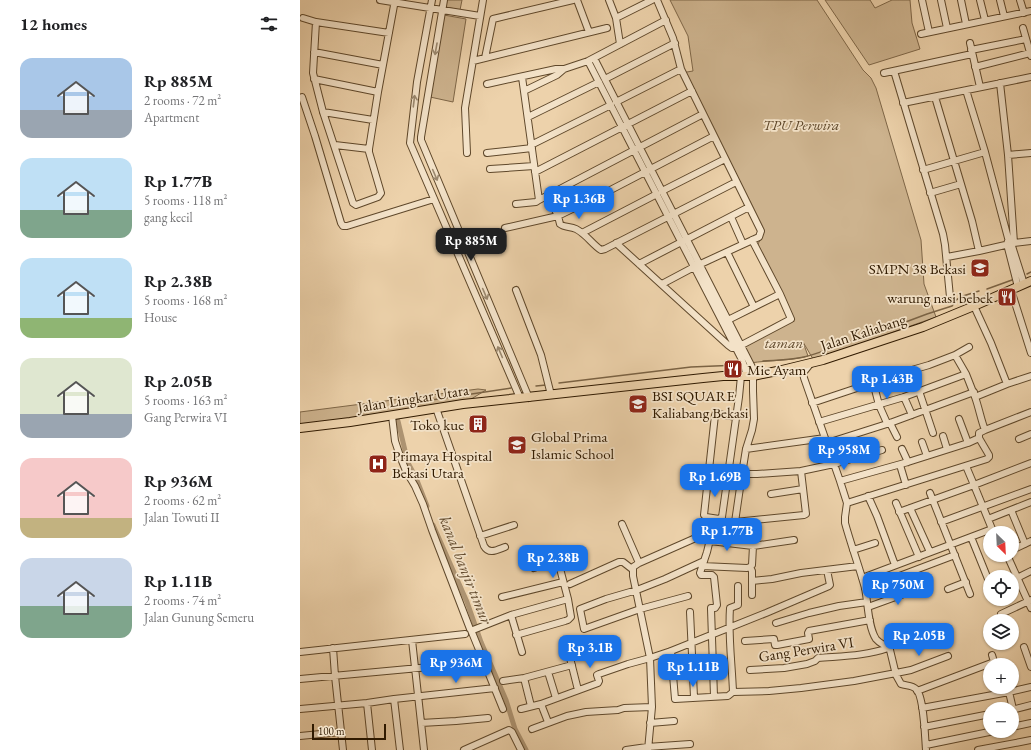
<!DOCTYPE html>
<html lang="en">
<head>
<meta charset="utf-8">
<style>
  :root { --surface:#fff; --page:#f2f2f2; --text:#202124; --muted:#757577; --accent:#1a73e8 }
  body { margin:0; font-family:"EB Garamond",serif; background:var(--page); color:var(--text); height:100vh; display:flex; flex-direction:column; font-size:15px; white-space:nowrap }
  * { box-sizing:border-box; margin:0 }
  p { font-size:13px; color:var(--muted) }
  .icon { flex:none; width:22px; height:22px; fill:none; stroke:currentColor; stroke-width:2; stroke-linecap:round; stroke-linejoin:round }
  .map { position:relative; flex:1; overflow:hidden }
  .side { display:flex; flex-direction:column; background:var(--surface); width:300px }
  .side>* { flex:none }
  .needle { width:26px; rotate:156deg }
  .tools { position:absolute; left:683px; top:526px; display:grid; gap:8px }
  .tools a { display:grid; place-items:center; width:36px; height:36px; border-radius:50%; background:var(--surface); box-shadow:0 1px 3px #0004; font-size:20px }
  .scale { position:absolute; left:12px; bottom:10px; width:74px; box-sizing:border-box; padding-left:4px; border:2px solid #301a00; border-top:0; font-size:11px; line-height:14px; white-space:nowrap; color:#301a00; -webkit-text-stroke:3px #f3e2c8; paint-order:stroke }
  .price { position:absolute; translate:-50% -34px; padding:0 9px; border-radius:8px; background:var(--accent); color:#fff; font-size:13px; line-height:26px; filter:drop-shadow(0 1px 2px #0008) }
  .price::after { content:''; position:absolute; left:50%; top:24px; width:12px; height:9px; margin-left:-6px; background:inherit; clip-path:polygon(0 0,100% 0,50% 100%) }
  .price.current { background:#222; color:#fff }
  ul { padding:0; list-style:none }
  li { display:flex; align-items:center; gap:12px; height:100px; padding:0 20px }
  li span { display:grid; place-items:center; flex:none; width:112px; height:80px; border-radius:12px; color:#555 }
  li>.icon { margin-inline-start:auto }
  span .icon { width:48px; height:48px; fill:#fffc; stroke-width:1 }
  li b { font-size:17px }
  h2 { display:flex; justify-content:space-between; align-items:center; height:48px; padding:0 20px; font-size:17px }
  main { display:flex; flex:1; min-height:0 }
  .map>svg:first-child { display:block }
</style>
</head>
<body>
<main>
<section class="side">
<h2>12 homes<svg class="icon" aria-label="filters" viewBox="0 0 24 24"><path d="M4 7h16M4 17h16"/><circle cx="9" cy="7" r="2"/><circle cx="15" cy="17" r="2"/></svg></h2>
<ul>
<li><span style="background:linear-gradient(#a9c7e8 65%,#9aa5b1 0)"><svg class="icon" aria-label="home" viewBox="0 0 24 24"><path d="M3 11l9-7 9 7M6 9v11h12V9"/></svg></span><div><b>Rp 885M</b><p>2 rooms · 72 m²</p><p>Apartment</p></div></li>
<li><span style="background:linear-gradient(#bfe0f5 65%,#7fa58c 0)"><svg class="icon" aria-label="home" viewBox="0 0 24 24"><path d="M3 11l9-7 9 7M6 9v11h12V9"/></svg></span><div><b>Rp 1.77B</b><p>5 rooms · 118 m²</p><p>gang kecil</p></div></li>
<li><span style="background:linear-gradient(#bfe0f5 75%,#8fb573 0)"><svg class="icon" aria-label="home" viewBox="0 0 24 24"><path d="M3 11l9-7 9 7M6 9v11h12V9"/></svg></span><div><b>Rp 2.38B</b><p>5 rooms · 168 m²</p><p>House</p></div></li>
<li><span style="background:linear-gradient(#dfe7d0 70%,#9aa5b1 0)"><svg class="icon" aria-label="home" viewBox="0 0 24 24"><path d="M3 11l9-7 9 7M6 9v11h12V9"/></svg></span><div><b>Rp 2.05B</b><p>5 rooms · 163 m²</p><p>Gang Perwira VI</p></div></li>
<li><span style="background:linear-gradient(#f6c9c9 75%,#c2b280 0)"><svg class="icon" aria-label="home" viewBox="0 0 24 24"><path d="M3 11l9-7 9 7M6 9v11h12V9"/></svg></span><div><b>Rp 936M</b><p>2 rooms · 62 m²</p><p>Jalan Towuti II</p></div></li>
<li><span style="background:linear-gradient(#c9d6e8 60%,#7fa58c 0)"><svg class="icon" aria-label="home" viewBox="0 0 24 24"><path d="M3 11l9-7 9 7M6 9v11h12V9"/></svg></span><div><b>Rp 1.11B</b><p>2 rooms · 74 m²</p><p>Jalan Gunung Semeru</p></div></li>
</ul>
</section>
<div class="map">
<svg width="731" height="750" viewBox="0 0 731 750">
  <rect width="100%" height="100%" fill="#edd2ab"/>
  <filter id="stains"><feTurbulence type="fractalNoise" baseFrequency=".005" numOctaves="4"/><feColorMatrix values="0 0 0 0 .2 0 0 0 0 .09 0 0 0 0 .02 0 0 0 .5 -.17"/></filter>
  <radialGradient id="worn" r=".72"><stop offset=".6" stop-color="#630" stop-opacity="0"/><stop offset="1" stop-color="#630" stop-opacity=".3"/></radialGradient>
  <path fill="#cdb38e" stroke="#7e6647" d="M147,0H162L160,10L146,7Z
    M370,0H517L563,70L571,78L576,88L621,240L624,284L636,317L571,340L513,359L503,342L508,356C490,361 470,360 450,363L441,346L491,319L494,322L456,248L464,232L381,73L393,71L388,36Z
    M525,0H570L575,8L592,0H610L612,23L620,49L569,65Z
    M144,15L166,19L153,102L130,97Z
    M178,389L186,390L163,404L0,428V412Z"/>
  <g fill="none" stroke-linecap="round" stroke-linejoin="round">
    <path stroke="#7b6344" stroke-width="1.5" d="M727,274L731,272
      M687,289L712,280
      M579,332L627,314L652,306L656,300L663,296L679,291
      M463,361C477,360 491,360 504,357C527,351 548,342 570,334
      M259,383L391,367L439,365
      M236,386L246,385
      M98,405L211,388"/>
    <path stroke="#ad9371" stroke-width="5" d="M98,421L108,463L116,478L127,506
      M133,525L167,602L181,642L206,700L215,729L226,750"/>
    <g stroke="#5f482b" stroke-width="8">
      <path id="minor" d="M80,0L180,16
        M132,0L117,82L110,143L220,398
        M144,0L121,137V140L229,398
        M277,0L289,32
        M309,0L316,18L320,44
        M357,0L373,38L381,69L461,231L459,237L394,267L362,284
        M622,0L629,32
        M641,0L647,28
        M661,0L666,24
        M680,0L685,20
        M700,0L704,16
        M720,0L724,13
        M3,18L16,22L89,33
        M316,18L352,0
        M16,22L13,73L23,112L53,203L56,205L78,197L81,193L69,152V149L78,92L95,0
        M723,28L731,56
        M621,34L731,11
        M670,43L680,87
        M671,50L726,39
        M14,52L83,65
        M185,58L192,24L193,19L273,0
        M294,58L452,367L453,376V391L454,419L452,430L446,449L442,474L435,522
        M173,61L307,28
        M288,61L441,358L445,368L447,376
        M675,67L730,53
        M594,71L643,234L645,245L650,297
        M584,73L672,54
        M222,77L239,200L403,114
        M14,79L78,92
        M305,79L375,43
        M700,83L708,155L714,243
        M187,84L256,69H264
        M666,90L685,152L708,238L711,243L724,284
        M224,91L257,75L264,69L288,61L366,20
        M2,97L15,136L41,223L43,226H47L134,199
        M635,97L672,221L679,251
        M316,102L381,69
        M603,103L731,77
        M23,112L73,120
        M228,117L299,82
        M35,145L69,149
        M231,145L311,105
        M167,153L165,108L183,0
        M187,153L232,148
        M708,155L731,153
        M190,169L234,166
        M623,170L685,152
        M235,172L392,91
        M362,191L425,159
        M630,193L661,184
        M248,195L258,216L260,224C265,228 270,226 276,229C286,234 292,244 301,250L305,249L436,182
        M216,204L236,202L239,200
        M431,217L443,244
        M205,228L258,216L299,196L414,136
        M282,233L357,194
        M708,241L707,244L718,287
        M316,243L428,345L432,348H436L491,319L480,294L452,240
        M427,252L454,307
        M647,257L679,251L714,243L731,241
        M339,264L449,207
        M216,290L241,355L251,395
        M711,290L731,353
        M674,306L691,343L707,384
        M428,320L480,294
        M655,355L669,347
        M511,363L503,373L504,378L540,481L547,503L545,517V523C551,545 559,566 565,588C568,603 568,627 576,639C580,644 586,645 590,650L596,675L601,684C606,686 612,685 616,689C624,696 625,738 626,750
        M573,382L579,405L587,423
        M619,391L633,433
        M604,397L612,415
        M512,403L605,372L629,365L655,355L666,374L675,397
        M136,408L184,546C189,555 197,550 205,547
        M92,416L95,441L100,456L106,471L115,486L123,504L132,530L170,629L173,630L211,615L222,652
        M436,417L419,414L415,415L404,515L406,517L419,519L422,517L439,397L441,376
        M659,419L668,443
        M519,422L604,397L666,374
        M590,423L597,437
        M685,430C681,420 679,408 675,397L707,384L731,376
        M643,436L647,449
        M719,439L731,434
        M622,442L627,456
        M527,443L590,423L674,392
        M446,449L525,438
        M602,449L608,462
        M600,465L606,485
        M666,466L674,485L731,463
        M501,471L534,464L582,450
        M540,481L608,462L668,443L679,438V433L685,430L731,412
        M630,493L670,594
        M471,494L503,489
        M568,496L577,516L595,565
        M547,503L687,459L689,457V455L679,438
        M596,503L619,557
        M610,508L630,552
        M711,510L725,544
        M599,512L674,485L692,529
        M688,519L731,502
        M641,522L731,489
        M322,524L339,563
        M412,531L407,552L400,573L401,575H412L414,577L417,605L415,608H411V609L414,696
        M180,536L214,525
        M671,537L690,584
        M453,546L494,540
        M553,550L575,543
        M712,550L731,541
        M707,555L731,608
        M402,566L447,568L450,567L452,565L453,546L410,541
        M450,567L452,571V581
        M562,578L692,529L695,533
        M717,578L731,571
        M270,584L319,562H323L332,569
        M565,589L655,555
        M648,589L666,582
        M452,595V581L472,579L501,573L558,566
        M388,596L340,609L284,629L280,609L306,599L337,590L365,579L404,561
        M202,597L263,582
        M568,607L623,587
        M390,612L394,697
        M701,614L731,600
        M211,615L268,599
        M476,623L509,613L539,606L567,602
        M171,630L184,662
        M216,635L265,621L268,620L271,617L268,599L258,561L255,560L234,568
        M112,640L124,750
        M445,641L474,639L475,645H477L509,639L508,633L509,631L570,620
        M724,647L731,667
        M33,648L35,676L43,750
        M371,651L375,699L428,696L433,692L469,691L501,688L554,681L596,673L611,670L648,656
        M0,652L165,634
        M269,654L278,690
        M692,655L695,665
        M450,670L484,668L507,664L515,661L518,658C541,656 566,656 588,648
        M248,672L256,698
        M224,678L231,706
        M0,679L184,662L203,709
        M203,681L224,678L272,665
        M617,691L694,662
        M433,692C432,664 428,636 430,608L438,605V586
        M709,692L713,709
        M94,699L100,750
        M67,703L72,750
        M241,704L298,683L299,681L297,675L299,674L328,664L350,658L371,651L466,613L529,586L530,585L527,570
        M622,708L709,692L731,687
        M0,709L67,703L94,699L195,688
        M221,709L241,704L248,722
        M712,710L731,705
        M121,723L156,721L188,718
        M350,723L374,721
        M624,727L690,714
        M712,727L731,723
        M232,729L267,716L286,712L318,710L324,708L352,707
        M0,736L41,732
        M626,745L694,731
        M164,750L209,730L212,732L221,750
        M326,750L347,747L390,744
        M348,750L352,707L350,658L333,576V567L339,563L425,525L435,522L504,515L506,514L501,471L457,474H442
        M678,750L731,740"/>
    </g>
    <g stroke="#301a00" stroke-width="10">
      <path id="major" d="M0,428L50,422L163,404L403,378L423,376H453L482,370L523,360L623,327L674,306L731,281"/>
    </g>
    <use href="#minor" stroke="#f3e2c8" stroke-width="6"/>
    <use href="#major" stroke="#edd2ab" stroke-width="8"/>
  </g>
  <defs><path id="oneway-shaft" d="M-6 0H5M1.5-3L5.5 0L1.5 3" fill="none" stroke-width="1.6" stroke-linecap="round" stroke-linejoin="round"/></defs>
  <g stroke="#9b886e">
    <use href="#oneway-shaft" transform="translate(136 49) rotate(100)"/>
    <use href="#oneway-shaft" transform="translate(114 101) rotate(-83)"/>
    <use href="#oneway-shaft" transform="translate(135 175) rotate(67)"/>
    <use href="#oneway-shaft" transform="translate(185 294) rotate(67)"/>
    <use href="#oneway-shaft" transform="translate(200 352) rotate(-113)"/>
  </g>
  <defs>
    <g id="school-square" transform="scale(1)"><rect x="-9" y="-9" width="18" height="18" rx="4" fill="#8f2418" stroke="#f3e2c8"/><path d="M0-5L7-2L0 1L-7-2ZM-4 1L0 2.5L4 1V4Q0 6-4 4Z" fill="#fff"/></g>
    <g id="restaurant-square" transform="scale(1)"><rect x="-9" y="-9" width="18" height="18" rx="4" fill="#8f2418" stroke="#f3e2c8"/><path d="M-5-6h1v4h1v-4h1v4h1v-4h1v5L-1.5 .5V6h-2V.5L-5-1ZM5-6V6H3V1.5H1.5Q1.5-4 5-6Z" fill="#fff"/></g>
    <g id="university-square" transform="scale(1)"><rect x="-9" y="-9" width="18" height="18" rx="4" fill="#8f2418" stroke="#f3e2c8"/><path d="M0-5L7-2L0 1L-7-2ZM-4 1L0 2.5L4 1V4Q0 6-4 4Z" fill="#fff"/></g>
    <g id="building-square" transform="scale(1)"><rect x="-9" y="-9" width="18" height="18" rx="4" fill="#8f2418" stroke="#f3e2c8"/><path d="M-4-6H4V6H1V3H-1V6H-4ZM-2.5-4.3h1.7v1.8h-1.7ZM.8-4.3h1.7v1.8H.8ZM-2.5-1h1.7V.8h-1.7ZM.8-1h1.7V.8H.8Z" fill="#fff"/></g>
    <g id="hospital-square" transform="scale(1)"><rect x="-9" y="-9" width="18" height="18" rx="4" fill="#8f2418" stroke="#f3e2c8"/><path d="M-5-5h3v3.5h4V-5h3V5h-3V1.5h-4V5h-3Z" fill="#fff"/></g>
  </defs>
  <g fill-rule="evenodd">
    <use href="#school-square" x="680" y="268"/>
    <use href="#restaurant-square" x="707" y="297"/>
    <use href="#restaurant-square" x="433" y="369"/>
    <use href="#university-square" x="338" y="404"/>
    <use href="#building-square" x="178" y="424"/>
    <use href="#school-square" x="217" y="445"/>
    <use href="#hospital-square" x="78" y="464"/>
  </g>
  <g text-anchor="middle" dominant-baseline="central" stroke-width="3.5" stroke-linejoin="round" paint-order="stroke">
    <g font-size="15" font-style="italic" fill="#5f482b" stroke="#f3e2c8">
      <text x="501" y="124">TPU Perwira</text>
      <text x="484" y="342">taman</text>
    </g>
    <g font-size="15" fill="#301a00" stroke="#f3e2c8" text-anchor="start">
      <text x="666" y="268" text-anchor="end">SMPN 38 Bekasi</text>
      <text x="693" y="297" text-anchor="end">warung nasi bebek</text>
      <text x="447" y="369">Mie Ayam</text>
      <text x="352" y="395">BSI SQUARE<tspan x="352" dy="17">Kaliabang Bekasi</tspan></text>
      <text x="164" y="424" text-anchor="end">Toko kue</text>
      <text x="231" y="436">Global Prima<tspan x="231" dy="17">Islamic School</tspan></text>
      <text x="92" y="455">Primaya Hospital<tspan x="92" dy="17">Bekasi Utara</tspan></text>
    </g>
    <g font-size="15" fill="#301a00" stroke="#f3e2c8">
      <text transform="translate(563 332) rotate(-18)">Jalan Kaliabang</text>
      <text transform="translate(113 398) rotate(-9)">Jalan Lingkar Utara</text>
      <text transform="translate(506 649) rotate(-9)">Gang Perwira VI</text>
    </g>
    <g font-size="16" font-style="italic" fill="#624a2d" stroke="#f3e2c8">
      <text transform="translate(166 570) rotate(68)">kanal banjir timur</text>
    </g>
  </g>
  <rect width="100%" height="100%" filter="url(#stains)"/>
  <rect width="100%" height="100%" fill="url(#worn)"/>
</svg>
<div class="tools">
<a><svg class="needle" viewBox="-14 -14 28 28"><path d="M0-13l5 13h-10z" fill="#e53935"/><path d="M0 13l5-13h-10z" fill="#757577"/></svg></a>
<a><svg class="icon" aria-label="locate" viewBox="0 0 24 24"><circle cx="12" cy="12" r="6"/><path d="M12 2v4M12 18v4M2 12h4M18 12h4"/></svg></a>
<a><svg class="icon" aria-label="layers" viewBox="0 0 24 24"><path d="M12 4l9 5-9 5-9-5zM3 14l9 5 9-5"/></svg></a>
<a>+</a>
<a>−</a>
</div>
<div class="scale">100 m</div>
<b class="price" style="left:279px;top:220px">Rp 1.36B</b>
<b class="price current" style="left:171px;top:262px">Rp 885M</b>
<b class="price" style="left:587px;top:400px">Rp 1.43B</b>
<b class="price" style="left:544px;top:471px">Rp 958M</b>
<b class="price" style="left:415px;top:498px">Rp 1.69B</b>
<b class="price" style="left:427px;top:552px">Rp 1.77B</b>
<b class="price" style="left:253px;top:579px">Rp 2.38B</b>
<b class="price" style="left:598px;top:606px">Rp 750M</b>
<b class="price" style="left:619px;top:657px">Rp 2.05B</b>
<b class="price" style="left:290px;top:669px">Rp 3.1B</b>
<b class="price" style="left:156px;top:684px">Rp 936M</b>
<b class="price" style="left:393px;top:688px">Rp 1.11B</b>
</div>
</main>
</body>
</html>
